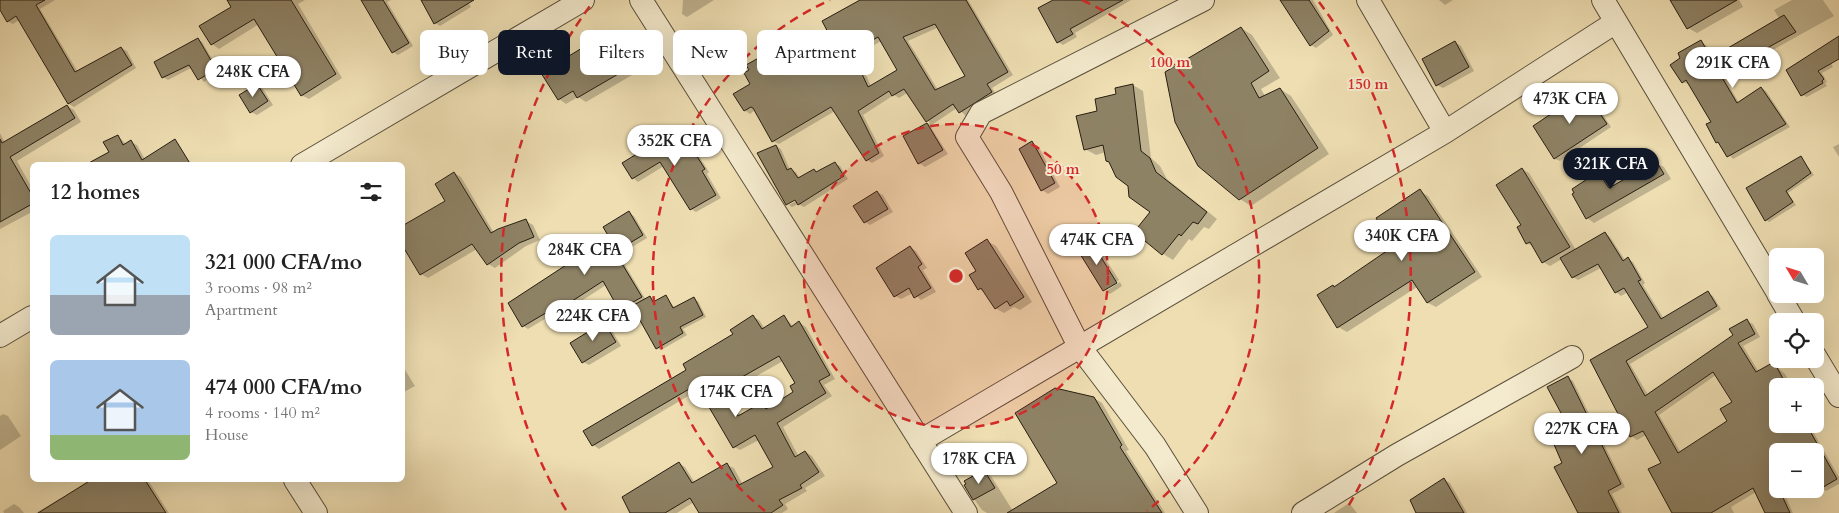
<!DOCTYPE html>
<html lang="en">
<head>
<meta charset="utf-8">
<style>
  :root { --surface:#fff; --page:#f6f6f6; --text:#222; --muted:#767676; --accent:#111827 }
  body { margin:0; font-family:Cardo,serif; background:var(--page); color:var(--text); height:100vh; display:flex; flex-direction:column; font-size:19px; white-space:nowrap }
  * { box-sizing:border-box; margin:0 }
  p { font-size:16px; color:var(--muted) }
  .icon { flex:none; width:28px; height:28px; fill:none; stroke:currentColor; stroke-width:2; stroke-linecap:round; stroke-linejoin:round }
  .map { position:relative; flex:1; overflow:hidden }
  .sheet { position:absolute; left:30px; top:162px; width:375px; height:320px; display:flex; flex-direction:column; background:var(--surface); border-radius:8px; box-shadow:0 5px 20px #0002 }
  .sheet>* { flex:none }
  .banner { position:absolute; left:420px; top:30px; width:475px; height:45px; display:flex; gap:10px }
  .needle { width:32px; rotate:308deg }
  .fabs { position:absolute; left:1769px; top:248px; display:grid; gap:10px }
  .fabs a { display:grid; place-items:center; width:55px; height:55px; border-radius:8px; background:var(--surface); box-shadow:0 5px 20px #0002; font-size:25px }
  .price { position:absolute; translate:-50% -42px; padding:0 11px; border-radius:18px; background:#fff; color:#222; font-size:16px; line-height:32px; filter:drop-shadow(0 1px 2px #0008) }
  .price::after { content:''; position:absolute; left:50%; top:30px; width:15px; height:11px; margin-left:-8px; background:inherit; clip-path:polygon(0 0,100% 0,50% 100%) }
  .price.current { background:var(--accent); color:#fff }
  ul { padding:0; list-style:none }
  li { display:flex; align-items:center; gap:15px; height:125px; padding:0 20px }
  li span { display:grid; place-items:center; flex:none; width:140px; height:100px; border-radius:8px; color:#555 }
  li>.icon { margin-inline-start:auto }
  span .icon { width:60px; height:60px; fill:#fffc; stroke-width:1 }
  li b { font-size:21px }
  h2 { display:flex; justify-content:space-between; align-items:center; height:60px; padding:0 20px; font-size:21px }
  .tag { padding:0 18px; border-radius:8px; background:var(--surface); box-shadow:0 5px 20px #0002; font-size:18px; line-height:45px }
  .tag.current { background:var(--accent); color:#fff }
  .map>svg:first-child { display:block }
</style>
</head>
<body>
<div class="map">
<svg width="1839" height="513" viewBox="0 0 1839 513">
  <rect width="100%" height="100%" fill="#eedeb2"/>
  <filter id="stains"><feTurbulence type="fractalNoise" baseFrequency=".004" numOctaves="4"/><feColorMatrix values="0 0 0 0 .2 0 0 0 0 .09 0 0 0 0 .02 0 0 0 .5 -.17"/></filter>
  <radialGradient id="worn" r=".72"><stop offset=".6" stop-color="#630" stop-opacity="0"/><stop offset="1" stop-color="#630" stop-opacity=".3"/></radialGradient>
  <path fill="#0003" fill-rule="evenodd" d="M4,0H55L40,9L78,72L121,48L127,51L136,68L74,107L69,104L19,20L13,24L7,21L0,8V2Z
    M228,0H305L298,4L342,78L309,99L301,95L259,24L219,49L212,44L232,8Z
    M363,0H391L387,2L413,46L398,55L393,52Z
    M433,0H467L471,7L440,26L435,23Z
    M683,0H714L687,17L682,14Z
    M858,0H968L1013,75L992,88L997,96L966,116L957,108L930,126L948,154L925,167L919,163L904,137L930,123L907,93L899,98L894,95L863,115L884,156L872,163L867,160L835,111L779,144L773,141L755,110L750,114L744,110L751,84L785,35L790,38L801,57L833,39L860,2ZM939,27L967,77L938,90L908,41ZM881,41L899,70L871,86L857,55Z
    M1064,0H1131L1075,33L1077,37L1063,45L1058,42Z
    M1281,0H1313L1333,35L1316,48L1311,45Z
    M1439,0H1453L1445,5Z
    M1672,0H1739L1743,7L1697,33L1688,28Z
    M1792,0H1823L1834,16L1724,77L1739,103L1761,88L1766,91L1790,127L1733,159L1717,142L1713,122L1689,84L1682,82L1701,42L1706,45L1714,58L1780,20L1774,10Z
    M1241,28L1252,35L1280,78L1261,89L1265,96L1280,89L1291,96L1329,154L1251,206L1240,199L1199,166Z
    M605,36L613,40L621,54L635,46L643,50L651,64L586,102L578,97L566,104L559,99Z
    M198,39L202,42L220,72L204,82L191,68L168,80L163,77L155,63Z
    M1455,42L1461,46L1474,71L1443,88L1437,85Z
    M1825,52L1833,67L1822,73L1827,82L1825,83L1827,86L1807,97L1802,95Z
    M257,85L263,89L273,105L257,115L251,112Z
    M1133,85L1143,91L1151,158L1160,166L1167,179L1217,219L1209,229L1204,227L1192,241L1189,239L1173,260L1163,254L1151,212L1129,186L1106,152L1096,155L1085,149L1098,112L1117,95Z
    M1585,92L1590,95L1611,127L1560,161L1555,159L1534,127Z
    M67,106L74,110L81,122L17,161L32,188V212L0,229V133L5,143Z
    M679,129L684,132L709,172L707,174L721,198L696,212L691,209L664,166L638,182L633,178Z
    M118,136L126,144L131,142L137,145L148,165H110V152Z
    M1032,143L1038,146L1060,187L1048,194L1042,190Z
    M1839,144V157L1833,147Z
    M776,146L781,149L790,170L796,172L800,179L835,164L840,166L848,179L804,207L798,204L792,207L789,205L801,198L800,196L787,204Z
    M1801,158L1814,175L1788,193L1796,205L1769,222L1766,220Z
    M1656,163L1664,167L1671,179L1594,223L1587,218L1573,195L1598,173L1605,177L1612,188Z
    M1522,169L1529,173L1576,250L1605,233L1610,237L1625,260L1628,259L1633,262L1645,283L1643,285L1664,319L1708,293L1713,296L1721,309L1630,364L1648,395L1734,335L1747,321L1753,324L1760,337L1743,346L1759,372L1774,364L1785,374L1792,386H1778V424H1812L1814,429L1812,430L1839,477V484L1826,491L1821,488L1815,478V451H1778V489H1782L1793,513H1766L1756,492L1731,507L1734,513H1671L1650,470L1663,463L1646,435L1637,440L1631,436L1592,361L1649,327L1628,292L1621,296L1616,292L1601,268L1578,280L1573,277L1562,259L1550,266L1543,262L1534,247L1527,243L1523,225ZM1716,375L1733,403L1729,422L1681,453L1659,415Z
    M454,173L461,177L494,233L526,221L533,225L540,240L526,246L495,268L488,264L477,249L428,278L421,274L447,202Z
    M1420,191L1428,196L1482,277L1436,307L1428,303L1417,287L1347,332L1338,327L1335,288L1396,246Z
    M877,192L883,195L893,212L870,225L865,222Z
    M629,213L634,216L647,238L619,255L646,300L650,297L656,303L666,297L675,308L694,299L698,301L706,317L683,329L687,335L661,350L657,348L634,307L625,312L620,309L606,285L569,309L565,307L528,329L523,326L611,237Z
    M987,241L996,246L1032,302L1020,310L1014,307L1004,313L995,308L986,293L979,289L978,271Z
    M1091,242L1097,246L1119,280L1105,289V291Z
    M910,247L916,251L927,268L923,270L936,292L921,300L913,293L901,299L895,296Z
    M1120,282L1122,286L1110,294L1106,291Z
    M753,317L759,320L765,329L784,317L794,327L800,323L806,327L835,379L824,385L832,396L783,427L799,457L806,452L812,456L825,476L805,488L807,491L785,504L788,509L782,513H701L694,502L677,513H634L679,463L685,467L695,483L727,465L734,468L743,485L774,468L759,440L740,450L734,447L700,389L599,449L593,445L585,432L688,371L735,335ZM783,361L797,383L795,393L768,409L761,404L741,416L727,393Z
    M604,324L610,327L621,346L589,365L583,362Z
    M402,365L415,386L402,393Z
    M1568,378L1573,381L1625,487L1612,494L1622,513H1577L1564,463L1570,427Z
    M1094,398L1102,403L1129,450L1126,451L1165,513H987L982,510L974,499L984,471L991,476L1013,511L1058,484Z
    M3,414L8,416L21,436L0,450V416Z
    M92,480H148L169,513H93Z
    M1444,480L1450,483L1467,513H1417Z
    M61,498L67,501L73,513H36Z
    M1349,503L1357,513H1334Z
    M14,504L19,507L24,513H4L3,511Z"/>
  <path fill="#8e8265" stroke="#271e12" fill-rule="evenodd" d="M0,0H45L36,5L75,72L121,47L132,65L68,104L16,16L7,22L0,10Z
    M227,0H291L336,74L301,96L254,19L211,45L199,26L231,7Z
    M361,0H383L409,43L392,53Z
    M421,0H474L434,24Z
    M860,0H966L1008,72L987,84L992,92L959,113L953,104L926,122L904,89L892,96L889,91L858,111L879,153L866,161L831,107L772,142L753,108L751,107L744,111L733,94L750,84L744,73L749,70L746,65L771,51L767,44L785,34L799,57L831,38L822,21ZM935,24L965,76L935,90L903,37ZM878,37L897,70L868,87L852,52Z
    M1053,0H1123L1070,29L1073,34L1057,43L1038,8Z
    M1280,0H1309L1329,31L1310,46Z
    M1670,0H1737L1687,29Z
    M1784,15L1796,32L1720,74L1737,103L1761,87L1786,124L1727,157L1718,142L1716,143L1706,124L1711,122L1686,80L1682,83L1670,65L1680,58L1678,53L1701,40L1711,58Z
    M1241,27L1269,71L1251,83L1259,98L1280,88L1318,148L1239,200L1198,166L1175,122L1165,72Z
    M605,34L618,55L635,45L644,59L577,98L573,91L558,100L541,73Z
    M1839,36V59L1818,71L1824,79L1822,81L1823,83L1801,96L1786,70Z
    M198,38L216,69L198,80L189,65L162,78L154,62Z
    M1455,41L1469,67L1436,86L1422,59Z
    M257,84L268,101L250,113L239,95Z
    M1133,84L1141,151L1150,158L1156,172L1207,212L1198,224L1193,222L1181,236L1179,234L1162,255L1134,232L1150,212L1129,197L1128,186L1116,177L1109,162L1106,161L1103,145L1084,150L1076,116L1097,111L1095,99L1116,94L1115,88Z
    M1585,91L1607,124L1554,159L1533,126Z
    M67,105L75,118L10,157L32,195V204L0,222V139L2,143Z
    M927,123L943,150L918,164L903,136Z
    M679,128L705,169L702,171L716,195L690,210L660,162L632,179L622,163Z
    M118,135L123,145L131,140L142,160L175,139L191,165H85L109,152L103,142Z
    M1032,141L1055,183L1041,191L1019,149Z
    M776,145L787,170L791,168L798,178L814,169L816,172L835,162L844,176L798,205L795,200L786,205L757,153Z
    M1801,156L1811,173L1786,191L1793,202L1765,221L1746,188Z
    M1656,161L1664,174L1586,219L1572,194L1574,193L1572,189L1598,172L1609,188Z
    M1522,168L1570,247L1542,263L1530,242L1526,244L1517,227L1521,225L1496,185Z
    M454,172L491,233L498,229L526,219L534,237L519,243L487,265L472,244L420,275L402,245V226L445,201L435,184Z
    M1420,189L1475,272L1427,303L1412,280L1337,328L1317,295L1333,285L1334,287L1394,246L1376,218Z
    M877,191L888,209L864,223L853,206Z
    M629,211L643,235L615,252L642,297L619,310L603,281L563,307L561,304L522,327L508,303L609,237L603,227Z
    M1605,232L1623,261L1628,257L1641,280L1638,281L1661,319L1708,291L1717,306L1626,361L1645,396L1733,335L1729,329L1747,319L1755,334L1738,343L1756,372L1774,362L1787,386H1778V424H1806L1837,479L1815,492V451H1778V473L1773,476L1790,513H1765L1753,488L1711,513H1672L1648,469L1661,463L1643,431L1630,437L1590,360L1648,327L1624,288L1615,293L1598,264L1572,278L1560,258ZM1713,372L1732,402L1720,409L1727,421L1678,453L1655,412Z
    M987,239L1024,297L1010,306L1007,301L995,309L981,288L978,290L969,275L976,271L965,253Z
    M1091,241L1117,283L1103,291L1077,249Z
    M910,246L922,264L918,267L931,288L914,298L909,288L894,297L876,268Z
    M666,295L673,308L694,297L703,315L680,327L683,333L656,349L632,306L650,296L653,302Z
    M753,315L762,329L784,315L791,327L799,321L830,375L819,381L826,393L777,423L795,457L805,451L819,472L800,485L802,488L779,500L783,505L771,513H699L690,498L665,513H630L622,497L679,462L692,483L727,463L739,485L773,467L755,435L733,448L696,385L592,446L583,431L686,370L683,364L733,334L730,330ZM779,356L795,383L790,386L793,392L766,409L761,403L738,416L721,389Z
    M604,322L616,342L582,363L570,343Z
    M1568,376L1621,484L1608,491L1619,513H1578L1554,467L1562,463L1550,435L1568,426L1547,387Z
    M1055,388L1094,397L1122,445L1120,447L1162,513H1007L1057,483L1015,413Z
    M984,470L995,488L973,500L964,485L966,484L964,481Z
    M1444,478L1464,513H1416L1410,500Z
    M91,480H145L166,513H38Z"/>
  <g fill="none" stroke-linecap="round" stroke-linejoin="round">
    <g stroke="#594e3a" stroke-width="24">
      <path id="minor" d="M641,0L966,513
        M1368,0L1445,132
        M1603,0L1778,293
        M302,165L583,0
        M1778,294L1794,321
        M0,336L32,317
        M1815,356L1839,396
        M920,441L1445,132L1616,22
        M295,480L316,513
        M1197,513L1155,446L1079,346L1001,192L967,137L981,113L1203,0
        M1303,513L1397,455L1572,357"/>
    </g>
    <use href="#minor" stroke="#f4eacd" stroke-width="22"/>
  </g>
  <circle cx="956" cy="276" r="152" fill="#d62828" fill-opacity=".12"/>
  <g fill="none" stroke="#d62828" stroke-width="2.5" stroke-dasharray="9 6">
    <circle cx="956" cy="276" r="152"/>
    <path d="M765 511A303 303 0 0 1 830 0M1082 0A303 303 0 0 1 1147 511"/>
    <path d="M566 510A455 455 0 0 1 593 2M1319 2A455 455 0 0 1 1346 510"/>
  </g>
  <circle cx="956" cy="276" r="8" fill="#d62828" stroke="#f4eacd" stroke-width="2.5"/>
  <g font-size="15" text-anchor="middle" font-weight="bold" fill="#d62828" stroke="#f4eacd" stroke-width="4" stroke-linejoin="round" paint-order="stroke">
    <text x="1170" y="67">100 m</text>
    <text x="1368" y="89">150 m</text>
    <text x="1063" y="174">50 m</text>
  </g>
  <rect width="100%" height="100%" filter="url(#stains)"/>
  <rect width="100%" height="100%" fill="url(#worn)"/>
</svg>
<div class="fabs">
<a><svg class="needle" viewBox="-14 -14 28 28"><path d="M0-13l5 13h-10z" fill="#e53935"/><path d="M0 13l5-13h-10z" fill="#767676"/></svg></a>
<a><svg class="icon" aria-label="locate" viewBox="0 0 24 24"><circle cx="12" cy="12" r="6"/><path d="M12 2v4M12 18v4M2 12h4M18 12h4"/></svg></a>
<a>+</a>
<a>−</a>
</div>
<b class="price" style="left:1733px;top:89px">291K CFA</b>
<b class="price" style="left:253px;top:98px">248K CFA</b>
<b class="price" style="left:1570px;top:125px">473K CFA</b>
<b class="price" style="left:675px;top:167px">352K CFA</b>
<b class="price current" style="left:1611px;top:190px">321K CFA</b>
<b class="price" style="left:1402px;top:262px">340K CFA</b>
<b class="price" style="left:1097px;top:266px">474K CFA</b>
<b class="price" style="left:585px;top:276px">284K CFA</b>
<b class="price" style="left:593px;top:342px">224K CFA</b>
<b class="price" style="left:736px;top:418px">174K CFA</b>
<b class="price" style="left:1582px;top:455px">227K CFA</b>
<b class="price" style="left:979px;top:485px">178K CFA</b>
<div class="banner">
<a class="tag">Buy</a>
<a class="tag current">Rent</a>
<a class="tag">Filters</a>
<a class="tag">New</a>
<a class="tag">Apartment</a>
</div>
<section class="sheet">
<h2>12 homes<svg class="icon" aria-label="filters" viewBox="0 0 24 24"><path d="M4 7h16M4 17h16"/><circle cx="9" cy="7" r="2"/><circle cx="15" cy="17" r="2"/></svg></h2>
<ul>
<li><span style="background:linear-gradient(#bfe0f5 60%,#9aa5b1 0)"><svg class="icon" aria-label="home" viewBox="0 0 24 24"><path d="M3 11l9-7 9 7M6 9v11h12V9"/></svg></span><div><b>321 000 CFA/mo</b><p>3 rooms · 98 m²</p><p>Apartment</p></div></li>
<li><span style="background:linear-gradient(#a9c7e8 75%,#8fb573 0)"><svg class="icon" aria-label="home" viewBox="0 0 24 24"><path d="M3 11l9-7 9 7M6 9v11h12V9"/></svg></span><div><b>474 000 CFA/mo</b><p>4 rooms · 140 m²</p><p>House</p></div></li>
</ul>
</section>
</div>
</body>
</html>
